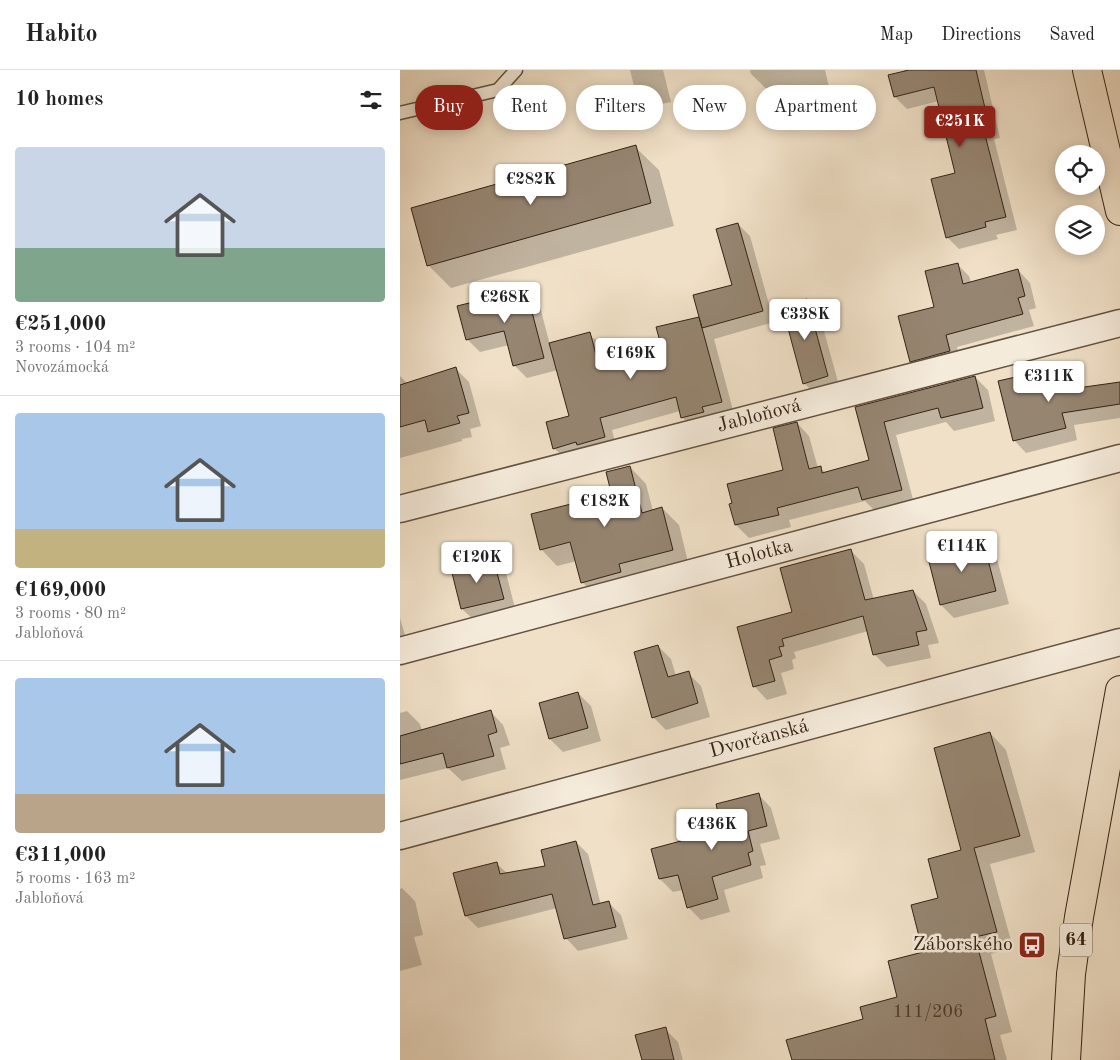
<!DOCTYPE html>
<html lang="en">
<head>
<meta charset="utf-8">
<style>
  :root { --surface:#fff; --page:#f2f2f2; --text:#222; --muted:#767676; --line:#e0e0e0; --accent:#8f2418 }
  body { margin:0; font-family:"Old Standard TT",serif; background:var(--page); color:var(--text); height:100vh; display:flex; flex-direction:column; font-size:19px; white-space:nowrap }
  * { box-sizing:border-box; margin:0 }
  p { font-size:16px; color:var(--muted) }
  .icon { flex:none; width:28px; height:28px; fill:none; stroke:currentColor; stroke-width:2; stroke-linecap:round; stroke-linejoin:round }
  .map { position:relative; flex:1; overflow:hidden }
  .sheet { display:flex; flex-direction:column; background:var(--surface); width:400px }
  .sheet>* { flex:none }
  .hud { position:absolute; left:15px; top:15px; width:475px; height:45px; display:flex; gap:10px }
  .fabs { position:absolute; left:655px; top:75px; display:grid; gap:10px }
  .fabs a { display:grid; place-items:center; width:50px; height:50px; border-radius:50%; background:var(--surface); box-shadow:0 2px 12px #0003; font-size:25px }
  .price { position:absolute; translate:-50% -42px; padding:0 11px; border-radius:5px; background:#fff; color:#222; font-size:16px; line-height:32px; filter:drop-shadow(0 1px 2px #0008) }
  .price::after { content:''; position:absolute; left:50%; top:30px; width:15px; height:11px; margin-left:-8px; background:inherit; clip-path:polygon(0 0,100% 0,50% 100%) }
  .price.selected { background:var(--accent); color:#fff }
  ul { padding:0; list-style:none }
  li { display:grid; align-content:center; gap:10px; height:265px; padding:0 15px }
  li+li { border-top:1px solid var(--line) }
  li span { display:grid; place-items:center; height:155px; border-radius:5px; color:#555 }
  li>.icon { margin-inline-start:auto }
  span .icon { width:90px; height:90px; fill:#fffc; stroke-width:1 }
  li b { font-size:21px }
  h2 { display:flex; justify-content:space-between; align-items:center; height:60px; padding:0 15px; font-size:21px }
  .pill { padding:0 18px; border-radius:22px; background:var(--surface); box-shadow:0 2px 12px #0003; font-size:18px; line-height:45px }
  .pill.selected { background:var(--accent); color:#fff }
  header { display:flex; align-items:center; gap:30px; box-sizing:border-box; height:70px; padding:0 25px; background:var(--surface); border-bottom:1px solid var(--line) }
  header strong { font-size:24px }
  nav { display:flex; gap:28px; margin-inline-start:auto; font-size:18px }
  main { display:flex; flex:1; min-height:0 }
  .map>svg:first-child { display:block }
</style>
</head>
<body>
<header>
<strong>Habito</strong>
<nav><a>Map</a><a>Directions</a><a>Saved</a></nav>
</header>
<main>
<section class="sheet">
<h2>10 homes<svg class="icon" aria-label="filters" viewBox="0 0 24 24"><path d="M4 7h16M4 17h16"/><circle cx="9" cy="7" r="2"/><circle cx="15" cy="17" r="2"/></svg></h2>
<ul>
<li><span style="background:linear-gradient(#c9d6e8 65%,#7fa58c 0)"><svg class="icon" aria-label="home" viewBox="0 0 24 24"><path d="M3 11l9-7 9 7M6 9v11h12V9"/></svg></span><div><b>€251,000</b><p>3 rooms · 104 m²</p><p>Novozámocká</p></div></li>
<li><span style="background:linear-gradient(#a9c7e8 75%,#c2b280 0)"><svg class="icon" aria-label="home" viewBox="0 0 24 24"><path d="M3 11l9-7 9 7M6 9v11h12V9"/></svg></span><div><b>€169,000</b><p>3 rooms · 80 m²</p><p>Jabloňová</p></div></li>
<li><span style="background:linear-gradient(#a9c7e8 75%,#b9a48a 0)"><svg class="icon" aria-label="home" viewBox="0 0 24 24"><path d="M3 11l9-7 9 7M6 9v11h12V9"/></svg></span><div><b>€311,000</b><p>5 rooms · 163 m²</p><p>Jabloňová</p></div></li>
</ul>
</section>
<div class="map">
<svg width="720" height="990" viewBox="0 0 720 990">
  <rect width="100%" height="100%" fill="#f0e0c7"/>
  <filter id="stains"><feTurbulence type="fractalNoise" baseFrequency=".004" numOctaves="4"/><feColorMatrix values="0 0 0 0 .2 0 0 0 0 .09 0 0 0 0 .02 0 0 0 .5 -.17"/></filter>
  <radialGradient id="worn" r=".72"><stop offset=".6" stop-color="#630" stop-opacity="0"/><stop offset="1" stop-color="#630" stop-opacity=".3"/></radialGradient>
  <path fill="#0003" d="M230,0H263L271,32L249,37L236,24Z
    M350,0H425L430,21L381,33L351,4Z
    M504,0H584L600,68L594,69L617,160L596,165L598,169L559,179L547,167L556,104L539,31L507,39L495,27L504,2Z
    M235,77L259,100L274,156L51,218L28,195Z
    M338,154L350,166L374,252L314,269L334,344L295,360L282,347L280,341L212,360L217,380L167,391L154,378L171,347L158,300L127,308L114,295L109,275L80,282L67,269L126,220L139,233L150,275L189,264L202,276L206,291L263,276L299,248L302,251L333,216Z
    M557,194L569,206L571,213L618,200L630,213L636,238L629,240L634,256L557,277L561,293L523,303L511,291Z
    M406,230L419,243L440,319L417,326L404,313Z
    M56,299L69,312L81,356L70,359L72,367L62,369V371L0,388V306L8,314Z
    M650,300L663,313L665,321L720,313V348L674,355L677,370L626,383L614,370Z
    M575,307L588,320L595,351L554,361L546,352L496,365L514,433L476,442L465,431L389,450L391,457L349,468L336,455L331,435L385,401L397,353L409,366L418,398H420L426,403L470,390L457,338Z
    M230,397L246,414L253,441L262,438L279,455L289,496L199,528L182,512L177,491L157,496L141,479L180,433L211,419Z
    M583,472L596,485L609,534L554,548L541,535Z
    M451,481L464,494L474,530L513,521L526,534L539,573L528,575L531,588L487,597L474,584L468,561L394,582L396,588L392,590L394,599L381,603L387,624L367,630L354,616L393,543Z
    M93,490L106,503L116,542L76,552L62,539L52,500Z
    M0,548L7,572L0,574Z
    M258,576L271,589L276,606L288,603L301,616L310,647L266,660L253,647Z
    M178,623L191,636L201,671L163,682L150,669Z
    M7,641L20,654L22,661L90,641L103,655L110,675L100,678L106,699L62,711L48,698L0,710V643Z
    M590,663L606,680L635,782L590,794L613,878L591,884L612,962L600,965L607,990H393L465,950L499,928L525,883L540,829L562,781Z
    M358,724L371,738L380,769L360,774L366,795L360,796L363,808L324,820L330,842L301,850L288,837L283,820L273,822L260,809L252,780L324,761Z
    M176,772L188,784L201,835L209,833L221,845L228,869L178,881L166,868L157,838L78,858L66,846L55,804L96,793L108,804L146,797Z
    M2,818L15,831L23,865L14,867L22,895L0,901V819Z
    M265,959L278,972L283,990H243Z"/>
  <path fill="#968571" stroke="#342314" d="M509,0H576L589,55L583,57L606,147L585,152L586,157L546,168L531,109L555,103L534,17L494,27L488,5Z
    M236,75L251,133L27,196L11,138Z
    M338,153L363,241L302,258L293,225L332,215L316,159Z
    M558,193L563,214L618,199L625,226L618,228L623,244L546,265L550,281L510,292L498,246L534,237L525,201Z
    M126,219L144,288L113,296L104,261L66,270L57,236Z
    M407,229L428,306L403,314L382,236Z
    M299,247L322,332L302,337L304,342L281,348L276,327L200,348L205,367L177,375L176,372L153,379L146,352L169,346L149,273L190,262L198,292L261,275L256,257Z
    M56,297L69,343L57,346L60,353L28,362L25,350L0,357V315Z
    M651,299L656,321L720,312V334L662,343L666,358L613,371L598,311Z
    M575,306L583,338L541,348L538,338L484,352L502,420L462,430L458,417L377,438L379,445L335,455L329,434L332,433L327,414L383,400L373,358L397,352L409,399L421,396L422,403L469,390L455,337Z
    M230,396L242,443L262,437L273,480L219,494L221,502L181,513L170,472L140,480L131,444L179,432L177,426L210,418L206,402Z
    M583,470L596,521L540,535L527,484Z
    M451,479L465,530L513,520L527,560L516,562L519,575L473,585L463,546L382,569L384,576L379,577L382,586L369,590L375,611L353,617L337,557L392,542L380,498Z
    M93,488L104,529L61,539L51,499Z
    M258,575L268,607L289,601L298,633L252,648L234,582Z
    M178,622L188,658L149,669L139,633Z
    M91,640L97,662L88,665L94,686L47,698L43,683L0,694V666Z
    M590,662L620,766L574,778L597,862L575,867L596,946L585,949L595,990H392L386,970L463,949L460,937L497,927L488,891L523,882L511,835L538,828L528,789L561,780L534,678Z
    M359,723L367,756L348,761L353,781L348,783L351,795L312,807L318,829L287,838L278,805L259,809L251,779L322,760L316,734Z
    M176,771L193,835L209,831L216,857L164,869L152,824L65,846L53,803L97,792L100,804L145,796L141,780Z
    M266,957L274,990H242L235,965Z"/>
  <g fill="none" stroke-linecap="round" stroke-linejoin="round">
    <g stroke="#635241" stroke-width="15">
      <path id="service" d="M0,43L98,20L116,0"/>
    </g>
    <g stroke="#635241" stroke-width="29">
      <g id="minor">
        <path id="s1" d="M0,439L720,253"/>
        <path id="s2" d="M0,581L720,388"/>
        <path id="s3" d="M0,766L720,572"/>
      </g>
    </g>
    <g stroke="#342314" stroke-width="30">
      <path id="primary" d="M687,0L720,141
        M666,990L671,904L679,847L720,620"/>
    </g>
    <use href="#service" stroke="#f5ebdb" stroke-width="12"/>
    <use href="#minor" stroke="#f5ebdb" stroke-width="26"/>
    <use href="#primary" stroke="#f0e0c7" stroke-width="28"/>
  </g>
  <defs>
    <g id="bus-square" transform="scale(1.4375)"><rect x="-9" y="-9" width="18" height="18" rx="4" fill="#8f2418" stroke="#f5ebdb"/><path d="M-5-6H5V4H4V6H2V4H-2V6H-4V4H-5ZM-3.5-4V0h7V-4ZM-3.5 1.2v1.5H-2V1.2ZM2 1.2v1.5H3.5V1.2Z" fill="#fff"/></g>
  </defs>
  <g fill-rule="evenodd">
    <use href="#bus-square" x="632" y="875"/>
  </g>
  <g text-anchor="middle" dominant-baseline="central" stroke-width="5" stroke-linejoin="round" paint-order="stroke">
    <g font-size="18" fill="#4c3c2b">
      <text x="528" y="942">111/206</text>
    </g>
    <rect fill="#f5ebdb" stroke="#6e5f50" stroke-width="1" x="660" y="853.5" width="32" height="33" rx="4"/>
    <g font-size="19" font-weight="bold" fill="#342314">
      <text x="676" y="870">64</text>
    </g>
    <g font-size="20" fill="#342314" stroke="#f5ebdb">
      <text stroke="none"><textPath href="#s1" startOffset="371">Jabloňová</textPath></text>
      <text stroke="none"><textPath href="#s2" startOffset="372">Holotka</textPath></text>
      <text stroke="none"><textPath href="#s3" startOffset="372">Dvorčanská</textPath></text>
    </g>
    <g font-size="20" fill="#342314" stroke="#f5ebdb" text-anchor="end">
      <text x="613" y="875">Záborského</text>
    </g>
  </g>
  <rect width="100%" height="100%" filter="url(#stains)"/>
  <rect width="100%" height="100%" fill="url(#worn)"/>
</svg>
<div class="fabs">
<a><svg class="icon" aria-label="locate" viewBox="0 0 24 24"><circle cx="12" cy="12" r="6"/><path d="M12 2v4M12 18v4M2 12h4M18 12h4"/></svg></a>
<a><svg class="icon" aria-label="layers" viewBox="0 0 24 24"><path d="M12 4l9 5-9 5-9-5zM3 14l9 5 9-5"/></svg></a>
</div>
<b class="price selected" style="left:560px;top:78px">€251K</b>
<b class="price" style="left:131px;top:136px">€282K</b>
<b class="price" style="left:105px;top:254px">€268K</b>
<b class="price" style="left:405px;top:271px">€338K</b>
<b class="price" style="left:231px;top:310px">€169K</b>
<b class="price" style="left:649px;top:333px">€311K</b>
<b class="price" style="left:205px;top:458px">€182K</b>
<b class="price" style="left:562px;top:503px">€114K</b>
<b class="price" style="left:77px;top:514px">€120K</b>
<b class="price" style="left:312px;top:781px">€436K</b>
<div class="hud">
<a class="pill selected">Buy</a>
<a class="pill">Rent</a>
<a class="pill">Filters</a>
<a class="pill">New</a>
<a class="pill">Apartment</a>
</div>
</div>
</main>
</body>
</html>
